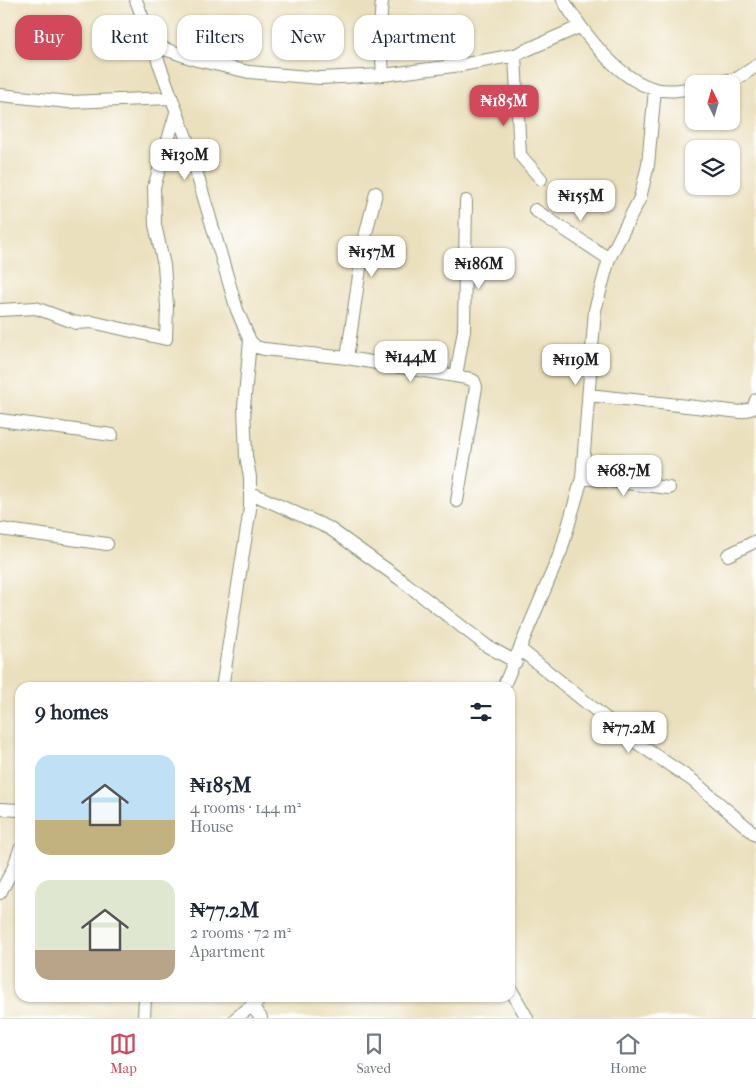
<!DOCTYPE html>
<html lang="en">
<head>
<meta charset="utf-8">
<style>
  :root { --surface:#fff; --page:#f6f6f7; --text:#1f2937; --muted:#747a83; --line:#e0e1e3; --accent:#d1495b }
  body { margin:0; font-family:"IM FELL French Canon",serif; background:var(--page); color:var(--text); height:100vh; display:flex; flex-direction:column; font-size:19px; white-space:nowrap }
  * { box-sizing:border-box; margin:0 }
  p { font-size:16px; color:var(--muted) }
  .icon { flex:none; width:28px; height:28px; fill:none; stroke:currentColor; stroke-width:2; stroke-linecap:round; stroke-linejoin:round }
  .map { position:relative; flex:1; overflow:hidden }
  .details { position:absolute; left:15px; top:682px; width:500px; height:320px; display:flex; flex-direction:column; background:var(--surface); border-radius:15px; box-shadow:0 1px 4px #0004 }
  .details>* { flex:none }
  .guide { position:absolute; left:15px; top:15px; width:500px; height:45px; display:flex; gap:10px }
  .needle { width:32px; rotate:355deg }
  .fabs { position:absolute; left:685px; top:75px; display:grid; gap:10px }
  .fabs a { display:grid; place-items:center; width:55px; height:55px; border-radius:10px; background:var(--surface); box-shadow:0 1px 4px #0004; font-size:25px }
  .price { position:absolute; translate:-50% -42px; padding:0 11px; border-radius:10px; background:#fff; color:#222; font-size:16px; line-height:32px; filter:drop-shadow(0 1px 2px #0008) }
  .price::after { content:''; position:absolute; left:50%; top:30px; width:15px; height:11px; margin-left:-8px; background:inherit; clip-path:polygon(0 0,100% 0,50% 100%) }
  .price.current { background:var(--accent); color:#fff }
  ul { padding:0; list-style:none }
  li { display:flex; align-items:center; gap:15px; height:125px; padding:0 20px }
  li span { display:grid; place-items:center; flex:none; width:140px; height:100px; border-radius:15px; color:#555 }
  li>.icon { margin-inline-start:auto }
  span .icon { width:60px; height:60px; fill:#fffc; stroke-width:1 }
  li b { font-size:21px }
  h2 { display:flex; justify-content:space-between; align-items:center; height:60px; padding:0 20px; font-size:21px }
  .chip { padding:0 18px; border-radius:15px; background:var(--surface); box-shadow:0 1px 4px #0004; font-size:18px; line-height:45px }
  .chip.current { background:var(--accent); color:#fff }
  .tab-bar { display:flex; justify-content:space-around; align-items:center; height:70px; border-top:1px solid var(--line); background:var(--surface); font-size:14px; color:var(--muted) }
  .tab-bar a { display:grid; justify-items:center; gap:2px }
  .tab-bar .current { color:var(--accent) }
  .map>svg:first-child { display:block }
</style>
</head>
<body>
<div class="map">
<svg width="756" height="1018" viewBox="0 0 756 1018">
  <rect width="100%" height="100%" fill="#fff"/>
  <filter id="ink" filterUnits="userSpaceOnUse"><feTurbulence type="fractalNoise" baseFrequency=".02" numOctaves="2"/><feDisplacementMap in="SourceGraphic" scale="10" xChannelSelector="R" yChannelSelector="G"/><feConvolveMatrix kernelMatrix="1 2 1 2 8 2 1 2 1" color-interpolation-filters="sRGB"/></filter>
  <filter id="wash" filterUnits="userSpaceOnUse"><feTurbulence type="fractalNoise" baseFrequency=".0096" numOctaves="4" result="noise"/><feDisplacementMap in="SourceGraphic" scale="20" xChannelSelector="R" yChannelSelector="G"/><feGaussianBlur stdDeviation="1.12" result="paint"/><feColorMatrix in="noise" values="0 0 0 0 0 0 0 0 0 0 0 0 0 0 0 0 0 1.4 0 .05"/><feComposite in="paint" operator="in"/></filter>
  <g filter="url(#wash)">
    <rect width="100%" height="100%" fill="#ebe0bd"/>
  </g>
  <g filter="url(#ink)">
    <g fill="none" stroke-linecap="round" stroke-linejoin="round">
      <g stroke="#858e78" stroke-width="14">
        <path id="minor" d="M136,0L187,140L237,310L250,341L256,347L264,349L347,358L467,378L474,381L476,387L457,501
          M382,0L380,28L383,75
          M563,0C583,32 617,79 655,89C669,92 681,90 694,88
          M150,44L197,60L249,72L320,78L383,75L461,65L515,55L579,27
          M515,55L520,155L541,179
          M714,84L738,78L756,66
          M0,95L69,102L171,98
          M535,210L609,259
          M0,310L36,308L76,323L92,322L166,339L167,306L164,265L155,225L154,187L176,113
          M347,358L364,241L376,193
          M456,376L464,330L466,201
          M589,395L740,412L753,408L756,400
          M0,420L112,435
          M582,478L669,488
          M251,493L329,528L400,579L487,646L516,662
          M0,529L107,544
          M728,555L756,541
          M521,650L634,741L692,780L756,835
          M222,688L250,509V477L246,456L244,407L250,341
          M503,688L561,551L582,478L595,310L609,259L640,198L648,165L655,89
          M0,809L20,810
          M0,893L13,869L20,849
          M510,988L527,1018
          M251,1005L261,1018
          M144,1018L145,998
          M236,1018L262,998"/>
      </g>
      <use href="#minor" stroke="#fff" stroke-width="12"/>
    </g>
  </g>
</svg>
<div class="fabs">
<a><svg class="needle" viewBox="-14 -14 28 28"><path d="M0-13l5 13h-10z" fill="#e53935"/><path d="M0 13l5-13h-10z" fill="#747a83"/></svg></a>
<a><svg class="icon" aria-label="layers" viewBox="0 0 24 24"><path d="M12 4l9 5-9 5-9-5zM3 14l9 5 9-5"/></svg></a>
</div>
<b class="price current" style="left:504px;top:127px">₦185M</b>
<b class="price" style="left:185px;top:181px">₦130M</b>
<b class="price" style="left:581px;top:222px">₦155M</b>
<b class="price" style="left:372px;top:278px">₦157M</b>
<b class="price" style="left:479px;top:290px">₦186M</b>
<b class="price" style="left:411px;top:383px">₦144M</b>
<b class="price" style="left:576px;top:386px">₦119M</b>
<b class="price" style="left:624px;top:497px">₦68.7M</b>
<b class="price" style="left:629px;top:754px">₦77.2M</b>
<div class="guide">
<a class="chip current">Buy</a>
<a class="chip">Rent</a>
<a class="chip">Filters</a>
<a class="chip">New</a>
<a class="chip">Apartment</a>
</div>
<section class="details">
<h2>9 homes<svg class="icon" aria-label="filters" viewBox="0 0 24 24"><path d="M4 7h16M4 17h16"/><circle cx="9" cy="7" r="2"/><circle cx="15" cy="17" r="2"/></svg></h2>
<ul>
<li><span style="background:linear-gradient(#bfe0f5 65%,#c2b280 0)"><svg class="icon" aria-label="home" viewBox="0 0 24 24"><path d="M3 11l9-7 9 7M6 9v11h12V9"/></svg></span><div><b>₦185M</b><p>4 rooms · 144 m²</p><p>House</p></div></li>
<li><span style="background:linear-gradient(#dfe7d0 70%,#b9a48a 0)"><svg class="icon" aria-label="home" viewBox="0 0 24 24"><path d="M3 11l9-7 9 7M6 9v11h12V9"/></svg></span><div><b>₦77.2M</b><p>2 rooms · 72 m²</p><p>Apartment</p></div></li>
</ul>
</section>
</div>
<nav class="tab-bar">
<a class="current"><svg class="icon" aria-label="map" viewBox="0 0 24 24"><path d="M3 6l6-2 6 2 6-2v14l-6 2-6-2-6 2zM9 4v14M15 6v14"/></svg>Map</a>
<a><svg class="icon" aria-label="saved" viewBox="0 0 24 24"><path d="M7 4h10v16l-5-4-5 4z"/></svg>Saved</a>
<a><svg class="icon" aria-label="home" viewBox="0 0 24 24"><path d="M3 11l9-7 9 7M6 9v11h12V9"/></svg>Home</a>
</nav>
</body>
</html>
